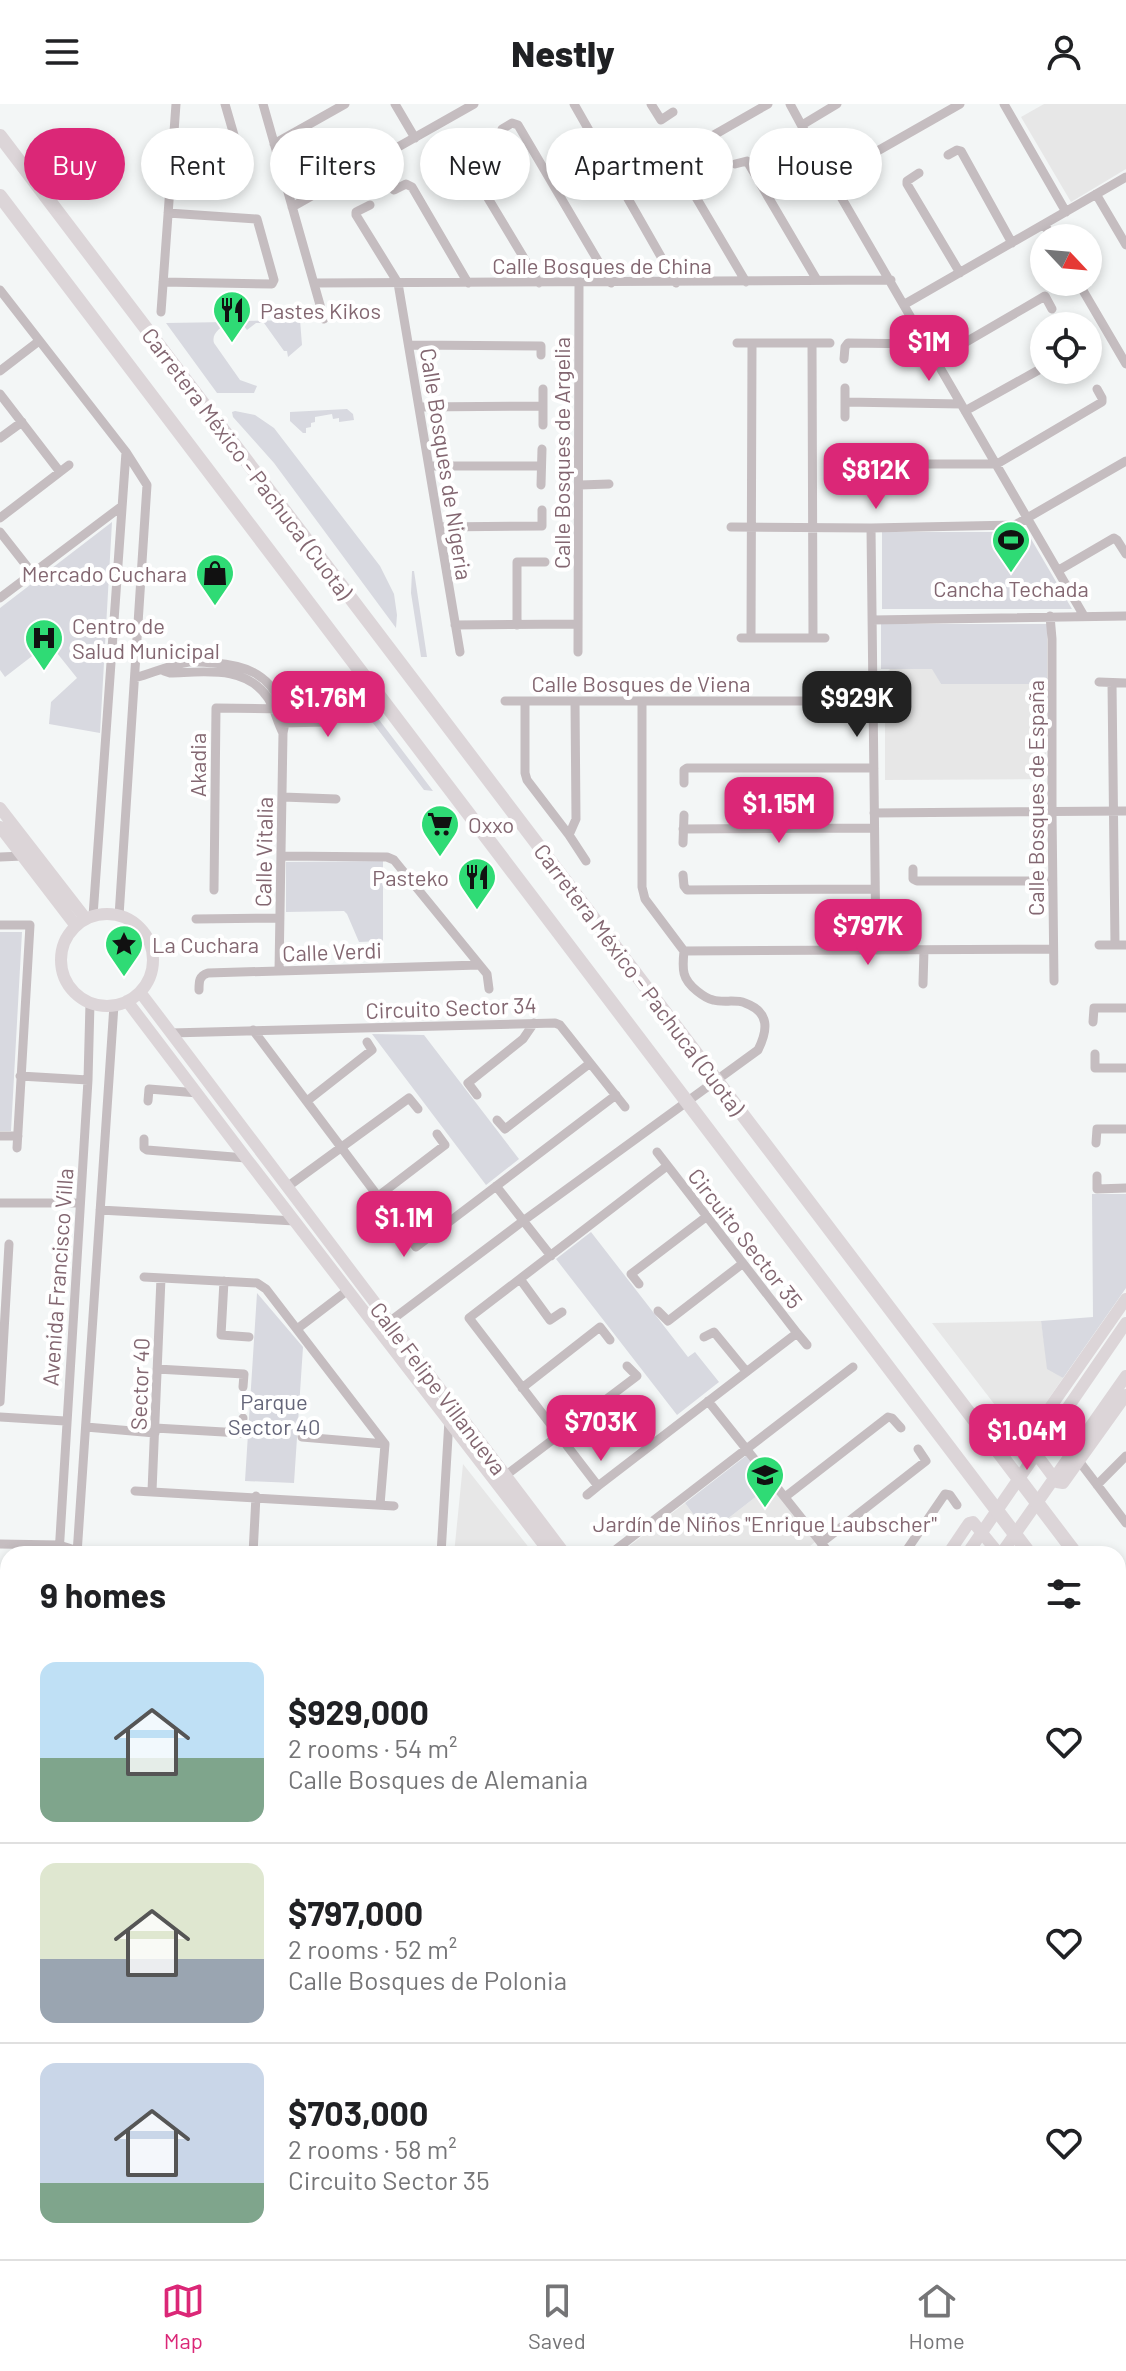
<!DOCTYPE html>
<html lang="en">
<head>
<meta charset="utf-8">
<style>
  :root { --surface:#fff; --page:#f6f6f6; --text:#202124; --muted:#757577; --line:#e0e0e0; --accent:#db2777 }
  body { margin:0; font-family:Barlow,sans-serif; background:var(--page); color:var(--text); height:100vh; display:flex; flex-direction:column; font-size:30px; white-space:nowrap }
  * { box-sizing:border-box; margin:0 }
  p { font-size:26px; color:var(--muted) }
  .icon { flex:none; width:44px; height:44px; fill:none; stroke:currentColor; stroke-width:2; stroke-linecap:round; stroke-linejoin:round }
  .map { position:relative; flex:1; overflow:hidden }
  .panel { position:absolute; left:0px; top:1442px; width:1126px; height:714px; display:flex; flex-direction:column; background:var(--surface); border-radius:24px 24px 0 0; box-shadow:0 4px 12px #0003 }
  .panel>* { flex:none }
  .hud { position:absolute; left:24px; top:24px; width:1078px; height:72px; display:flex; gap:16px }
  .needle { width:52px; rotate:116deg }
  .tools { position:absolute; left:1030px; top:120px; display:grid; gap:16px }
  .tools a { display:grid; place-items:center; width:72px; height:72px; border-radius:50%; background:var(--surface); box-shadow:0 4px 12px #0003; font-size:40px }
  .price { position:absolute; translate:-50% -68px; padding:0 18px; border-radius:16px; background:var(--accent); color:#fff; font-size:26px; line-height:52px; filter:drop-shadow(0 2px 4px #0008) }
  .price::after { content:''; position:absolute; left:50%; top:48px; width:24px; height:18px; margin-left:-12px; background:inherit; clip-path:polygon(0 0,100% 0,50% 100%) }
  .price.selected { background:#222; color:#fff }
  ul { padding:0; list-style:none }
  li { display:flex; align-items:center; gap:24px; height:200px; padding:0 40px }
  li+li { border-top:2px solid var(--line) }
  li span { display:grid; place-items:center; flex:none; width:224px; height:160px; border-radius:16px; color:#555 }
  li>.icon { margin-inline-start:auto }
  span .icon { width:96px; height:96px; fill:#fffc; stroke-width:1 }
  li b { font-size:34px }
  h2 { display:flex; justify-content:space-between; align-items:center; height:96px; padding:0 40px; font-size:34px }
  .pill { padding:0 28px; border-radius:36px; background:var(--surface); box-shadow:0 4px 12px #0003; font-size:28px; line-height:72px }
  .pill.selected { background:var(--accent); color:#fff }
  header { display:flex; justify-content:space-between; align-items:center; height:104px; padding:0 40px; background:var(--surface); font-size:36px; font-weight:800 }
  .dock { display:flex; justify-content:space-around; align-items:center; height:112px; border-top:2px solid var(--line); background:var(--surface); font-size:22px; color:var(--muted) }
  .dock a { display:grid; justify-items:center; gap:4px }
  .dock .selected { color:var(--accent) }
  .map>svg:first-child { display:block }
</style>
</head>
<body>
<header><svg class="icon" aria-label="menu" viewBox="0 0 24 24"><path d="M4 6h16M4 12h16M4 18h16"/></svg>Nestly<svg class="icon" aria-label="person" viewBox="0 0 24 24"><circle cx="12" cy="8" r="4"/><path d="M4 21q1-7 8-7t8 7"/></svg></header>
<div class="map">
<svg width="1126" height="2155" viewBox="0 0 1126 2155">
  <rect width="100%" height="100%" fill="#f3f6f6"/>
  <path fill="#e7e7e7" d="M1044,0H1126V65L1071,98L1021,13Z
    M890,565H933L941,580H1047L1046,675L885,676V570Z
    M1041,1217L1048,1264L1063,1274L1021,1335L932,1219Z
    M463,1360L534,1450H454Z
    M771,1381L815,1438L800,1450H619L685,1399L708,1430Z
    M1118,1913H1126V2003H1118Z"/>
  <path fill="#d8d9e0" d="M300,216L302,241L288,253L287,247H284L264,219H256L247,226L240,217Z
    M228,218C221,224 211,229 214,239L240,276L257,282L254,289H217L166,219Z
    M347,305L353,310L354,316L339,318V314L333,315L332,310L315,313V318L311,319V323L306,324V329H303L290,317V308Z
    M235,307L255,311L274,324L380,462L394,490L397,511L396,524L274,359L233,313L232,308Z
    M112,418L100,629L49,620L51,598L77,574L49,539L5,573L0,566V504Z
    M882,428H1027L1072,505H882Z
    M412,467H414L427,553H421L411,489Z
    M881,520H1047V580H941L932,565H881Z
    M374,609L433,687L424,686L366,610Z
    M383,757V837L359,838L347,810L344,807L286,808V758Z
    M0,828H22L11,1027H0Z
    M372,930L424,931L519,1055L486,1081Z
    M1092,1090H1126V1184L1063,1274L1047,1265L1041,1217L1093,1213Z
    M591,1128L688,1253L695,1248L719,1278L677,1311L556,1155Z
    M257,1189L303,1243L294,1379L245,1377Z
    M747,1351L771,1381L708,1430L685,1399Z
    M1118,1880H1126V1911H1118Z
    M1118,2004H1126V2147H1118Z
    M986,2148H1109V2155H986Z"/>
  <g fill="none" stroke-linecap="round" stroke-linejoin="round">
    <path stroke="#c5bdc0" stroke-width="9" d="M263,0L324,215
      M395,0L415,34
      M574,0L676,179
      M651,0L661,16L673,8
      M790,0L830,74L1084,512
      M1004,0L1066,108
      M802,21L837,0
      M502,25L512,19L518,21L611,179
      M274,40L345,0
      M474,41L463,46L462,51L539,179
      M173,42L229,45L236,38L225,0
      M948,51L957,46L961,47L1012,139
      M735,60L747,57L817,176
      M919,69L907,77V80L960,169
      M830,74L960,0
      M704,81L695,86L694,90L746,178
      M623,83L768,0
      M394,86L406,80L412,83L468,179
      M1096,90L1126,141
      M370,101L356,108V111L398,179L460,548
      M292,103L474,0
      M1045,121L1052,134
      M163,178L272,180L274,176L257,115L168,109
      M1078,178L1126,260
      M314,179L891,176
      M0,186L126,348L147,381L119,812
      M905,200L1126,73
      M161,208L176,0
      M737,239H830
      M812,239L813,534
      M409,241L541,242V251
      M844,255L845,243L848,239L926,240
      M935,256L1045,192L1052,205
      M0,267L39,237
      M0,290L60,368
      M845,298L961,300
      M419,303L543,302
      M965,307L1044,263
      M845,313V284
      M543,321V285
      M0,334L22,318
      M846,347L847,357L851,360H997L1102,298V294L1097,285
      M429,362H541
      M541,381L542,345
      M580,381L609,380
      M0,414L69,361
      M439,423L542,422V406
      M731,423L871,424L1015,421L1126,357
      M871,424L876,846
      M0,428L33,470
      M1059,466L1114,434L1117,436L1126,450
      M0,494L122,402
      M1050,512L1052,535V709L1054,877
      M872,516L1126,512
      M455,521L578,520
      M517,521V458H545
      M741,534H825
      M751,534L752,239
      M578,548L579,179
      M164,567L170,569C205,568 246,561 268,594C275,605 277,618 283,629
      M135,574C153,569 170,561 189,558C197,557 206,559 214,559C243,561 268,569 280,598C284,609 286,618 283,629L279,867
      M1099,578L1126,579
      M1112,579L1115,841
      M505,597H873
      M525,597V669L527,676L569,731L586,757
      M282,619L327,618L328,593
      M684,679V666L687,664H874
      M283,693L336,695
      M874,709L1126,707
      M683,725L874,724
      M569,731L576,715L575,597
      M683,739L684,711
      M281,752L387,753L394,756L487,870L489,885
      M0,753L23,752
      M913,765V775L917,777H1052
      M683,771L684,782L687,786L875,785
      M214,786L216,604L283,605
      M93,812L126,348
      M196,815L280,814
      M0,821H30L17,1044
      M1099,841H1126
      M684,847L1053,845
      M923,880L924,846
      M199,886C199,877 199,872 208,869L479,861
      M1093,918L1094,904H1126
      M253,926L416,1143L616,991
      M171,929L555,919L560,921L625,1003
      M1095,950V964H1126
      M20,972L88,976
      M477,991L468,979L523,935L534,919
      M148,997L149,985L198,989
      M307,997L372,946L367,938
      M497,1016L505,1025L589,960
      M0,1032H18
      M144,1035V1044L147,1046L246,1054
      M1096,1039L1097,1025H1126
      M657,1048L797,1229L598,1382L469,1214L667,1062
      M1097,1072V1085L1126,1084
      M496,1082L551,1152
      M287,1083L409,994L418,1005
      M377,1093L445,1041L437,1030
      M0,1099H80
      M100,1106L295,1117
      M144,1173L257,1179L266,1185L385,1340L380,1401
      M520,1175L550,1216L562,1208
      M224,1177L221,1231L249,1233
      M639,1180L631,1170L706,1113
      M658,1207L668,1217L742,1160
      M385,1221L523,1117L758,946C768,926 770,908 745,899C736,895 723,899 713,896C707,895 702,891 697,887C682,875 682,866 684,847L645,795L642,783V597
      M297,1225L348,1186
      M797,1229L807,1241
      M704,1233L714,1228L746,1267
      M157,1265L244,1270L243,1283
      M522,1284L600,1223L610,1236
      M708,1297L830,1450
      M0,1298L9,1140
      M0,1313L65,1317
      M303,1318L302,1333L385,1340
      M86,1323L155,1329
      M155,1324L241,1329L243,1314
      M1079,1357L1126,1419
      M505,1372L637,1272L627,1262
      M1097,1381L1126,1352
      M135,1387L394,1402
      M152,1387L161,1174
      M587,1391L598,1382
      M785,1393L888,1313L892,1314L901,1324
      M821,1439L926,1357L918,1345
      M0,1440L59,1441L78,1447L138,1450
      M59,1450L88,976L90,899
      M77,1450L114,901
      M253,1450L256,1392
      M441,1450L449,1316
      M610,1450L853,1263
      M904,1450L945,1390L950,1391L957,1401
      M1118,1655L1126,1665
      M1118,1762L1126,1773
      M1118,1800H1126
      M1118,1868H1126
      M0,1979L8,1978
      M975,2148V2155
      M92,2149L229,2155
      M16,2155L17,2148
      M39,2155V2148
      M334,2155V2148
      M398,2155L399,2148
      M591,2155L596,2148
      M757,2155V2148"/>
    <path stroke="#dcd5d8" stroke-width="12" d="M0,704L86,815
      M0,723L76,822
      M61 856a46 46 0 1 1 92 0a46 46 0 1 1-92 0Z
      M140,888L565,1450
      M127,897L246,1054L551,1450
      M1126,1195L1028,1335V1339L1057,1378L1063,1379L1126,1291
      M948,1450L969,1419L973,1418L999,1450
      M967,1450L1126,1219
      M1001,1450L1126,1272
      M468,2155L473,2148
      M506,2155L510,2148"/>
    <path stroke="#dcd5d8" stroke-width="14" d="M0,32L1076,1450
      M0,92L1030,1450
      M1118,1505L1126,1516
      M1118,1566L1126,1576"/>
  </g>
  <defs>
    <g id="restaurant-pin" transform="scale(2)"><path d="M0 17L-7.5 6A9.5 9.5 0 1 1 7.5 6Z" fill="#2fdb75" stroke="#fff"/><path d="M-5-6h1v4h1v-4h1v4h1v-4h1v5L-1.5 .5V6h-2V.5L-5-1ZM5-6V6H3V1.5H1.5Q1.5-4 5-6Z" fill="#111"/></g>
    <g id="stadium-pin" transform="scale(2)"><path d="M0 17L-7.5 6A9.5 9.5 0 1 1 7.5 6Z" fill="#2fdb75" stroke="#fff"/><path d="M0-5a6.5 5 0 1 0 0 10a6.5 5 0 1 0 0-10ZM-3.5-1.8h7v3.6h-7Z" fill="#111"/></g>
    <g id="shop-pin" transform="scale(2)"><path d="M0 17L-7.5 6A9.5 9.5 0 1 1 7.5 6Z" fill="#2fdb75" stroke="#fff"/><path d="M-5-2.5h2.3a2.7 3.5 0 0 1 5.4 0H5L5.5 6h-11ZM-1.5-2.5h3a1.5 2.3 0 0 0-3 0Z" fill="#111"/></g>
    <g id="hospital-pin" transform="scale(2)"><path d="M0 17L-7.5 6A9.5 9.5 0 1 1 7.5 6Z" fill="#2fdb75" stroke="#fff"/><path d="M-5-5h3v3.5h4V-5h3V5h-3V1.5h-4V5h-3Z" fill="#111"/></g>
    <g id="supermarket-pin" transform="scale(2)"><path d="M0 17L-7.5 6A9.5 9.5 0 1 1 7.5 6Z" fill="#2fdb75" stroke="#fff"/><path d="M-6-5.5h2.5l.6 2H6L4.5 2H-2.5L-4.4-4H-6ZM-1.5 3.2a1.3 1.3 0 1 0 .1 0ZM3 3.2a1.3 1.3 0 1 0 .1 0Z" fill="#111"/></g>
    <g id="sight-pin" transform="scale(2)"><path d="M0 17L-7.5 6A9.5 9.5 0 1 1 7.5 6Z" fill="#2fdb75" stroke="#fff"/><path d="M0-6L1.8-2.2L6-1.7L2.9 1.2L3.7 5.4L0 3.3L-3.7 5.4L-2.9 1.2L-6-1.7L-1.8-2.2Z" fill="#111"/></g>
    <g id="school-pin" transform="scale(2)"><path d="M0 17L-7.5 6A9.5 9.5 0 1 1 7.5 6Z" fill="#2fdb75" stroke="#fff"/><path d="M0-5L7-2L0 1L-7-2ZM-4 1L0 2.5L4 1V4Q0 6-4 4Z" fill="#111"/></g>
  </defs>
  <g fill-rule="evenodd">
    <use href="#restaurant-pin" x="232" y="206"/>
    <use href="#stadium-pin" x="1011" y="436"/>
    <use href="#shop-pin" x="215" y="469"/>
    <use href="#hospital-pin" x="44" y="534"/>
    <use href="#supermarket-pin" x="440" y="720"/>
    <use href="#restaurant-pin" x="477" y="773"/>
    <use href="#sight-pin" x="124" y="840"/>
    <use href="#school-pin" x="765" y="1371"/>
  </g>
  <g text-anchor="middle" dominant-baseline="central" stroke-width="8" stroke-linejoin="round" paint-order="stroke">
    <g font-size="22" fill="#836771" stroke="#fff">
      <text x="602" y="161">Calle Bosques de China</text>
      <text transform="translate(561 349) rotate(-90)">Calle Bosques de Argelia</text>
      <text transform="translate(248 359) rotate(53)">Carretera México - Pachuca (Cuota)</text>
      <text transform="translate(447 360) rotate(81)">Calle Bosques de Nigeria</text>
      <text x="641" y="579">Calle Bosques de Viena</text>
      <text transform="translate(197 661) rotate(-90)">Akadia</text>
      <text transform="translate(1035 694) rotate(-90)">Calle Bosques de España</text>
      <text transform="translate(263 748) rotate(-89)">Calle Vitalia</text>
      <text transform="translate(332 847) rotate(-2)">Calle Verdi</text>
      <text transform="translate(640 875) rotate(53)">Carretera México - Pachuca (Cuota)</text>
      <text transform="translate(451 903) rotate(-2)">Circuito Sector 34</text>
      <text transform="translate(746 1134) rotate(52)">Circuito Sector 35</text>
      <text transform="translate(57 1173) rotate(-86)">Avenida Francisco Villa</text>
      <text transform="translate(139 1280) rotate(-88)">Sector 40</text>
      <text transform="translate(439 1284) rotate(53)">Calle Felipe Villanueva</text>
    </g>
    <g font-size="22" fill="#836771" stroke="#fff" text-anchor="start">
      <text x="260" y="206">Pastes Kikos</text>
      <text x="187" y="469" text-anchor="end">Mercado Cuchara</text>
      <text x="1011" y="484" text-anchor="middle">Cancha Techada</text>
      <text x="72" y="521">Centro de<tspan x="72" dy="25">Salud Municipal</tspan></text>
      <text x="468" y="720">Oxxo</text>
      <text x="449" y="773" text-anchor="end">Pasteko</text>
      <text x="152" y="840">La Cuchara</text>
      <text x="765" y="1419" text-anchor="middle">Jardín de Niños "Enrique Laubscher"</text>
    </g>
    <g font-size="22" fill="#65667a" stroke="#fff">
      <text x="274" y="1297">Parque<tspan x="274" dy="25">Sector 40</tspan></text>
    </g>
  </g>
</svg>
<div class="tools">
<a><svg class="needle" viewBox="-14 -14 28 28"><path d="M0-13l5 13h-10z" fill="#e53935"/><path d="M0 13l5-13h-10z" fill="#757577"/></svg></a>
<a><svg class="icon" aria-label="locate" viewBox="0 0 24 24"><circle cx="12" cy="12" r="6"/><path d="M12 2v4M12 18v4M2 12h4M18 12h4"/></svg></a>
</div>
<b class="price" style="left:929px;top:279px">$1M</b>
<b class="price" style="left:876px;top:407px">$812K</b>
<b class="price" style="left:328px;top:635px">$1.76M</b>
<b class="price selected" style="left:857px;top:635px">$929K</b>
<b class="price" style="left:779px;top:741px">$1.15M</b>
<b class="price" style="left:868px;top:863px">$797K</b>
<b class="price" style="left:404px;top:1155px">$1.1M</b>
<b class="price" style="left:601px;top:1359px">$703K</b>
<b class="price" style="left:1027px;top:1368px">$1.04M</b>
<div class="hud">
<a class="pill selected">Buy</a>
<a class="pill">Rent</a>
<a class="pill">Filters</a>
<a class="pill">New</a>
<a class="pill">Apartment</a>
<a class="pill">House</a>
</div>
<section class="panel">
<h2>9 homes<svg class="icon" aria-label="filters" viewBox="0 0 24 24"><path d="M4 7h16M4 17h16"/><circle cx="9" cy="7" r="2"/><circle cx="15" cy="17" r="2"/></svg></h2>
<ul>
<li><span style="background:linear-gradient(#bfe0f5 60%,#7fa58c 0)"><svg class="icon" aria-label="home" viewBox="0 0 24 24"><path d="M3 11l9-7 9 7M6 9v11h12V9"/></svg></span><div><b>$929,000</b><p>2 rooms · 54 m²</p><p>Calle Bosques de Alemania</p></div><svg class="icon" aria-label="heart" viewBox="0 0 24 24"><path d="M12 20l-8-8c-3-5 5-10 8-4 3-6 11-1 8 4z"/></svg></li>
<li><span style="background:linear-gradient(#dfe7d0 60%,#9aa5b1 0)"><svg class="icon" aria-label="home" viewBox="0 0 24 24"><path d="M3 11l9-7 9 7M6 9v11h12V9"/></svg></span><div><b>$797,000</b><p>2 rooms · 52 m²</p><p>Calle Bosques de Polonia</p></div><svg class="icon" aria-label="heart" viewBox="0 0 24 24"><path d="M12 20l-8-8c-3-5 5-10 8-4 3-6 11-1 8 4z"/></svg></li>
<li><span style="background:linear-gradient(#c9d6e8 75%,#7fa58c 0)"><svg class="icon" aria-label="home" viewBox="0 0 24 24"><path d="M3 11l9-7 9 7M6 9v11h12V9"/></svg></span><div><b>$703,000</b><p>2 rooms · 58 m²</p><p>Circuito Sector 35</p></div><svg class="icon" aria-label="heart" viewBox="0 0 24 24"><path d="M12 20l-8-8c-3-5 5-10 8-4 3-6 11-1 8 4z"/></svg></li>
</ul>
</section>
</div>
<nav class="dock">
<a class="selected"><svg class="icon" aria-label="map" viewBox="0 0 24 24"><path d="M3 6l6-2 6 2 6-2v14l-6 2-6-2-6 2zM9 4v14M15 6v14"/></svg>Map</a>
<a><svg class="icon" aria-label="saved" viewBox="0 0 24 24"><path d="M7 4h10v16l-5-4-5 4z"/></svg>Saved</a>
<a><svg class="icon" aria-label="home" viewBox="0 0 24 24"><path d="M3 11l9-7 9 7M6 9v11h12V9"/></svg>Home</a>
</nav>
</body>
</html>
